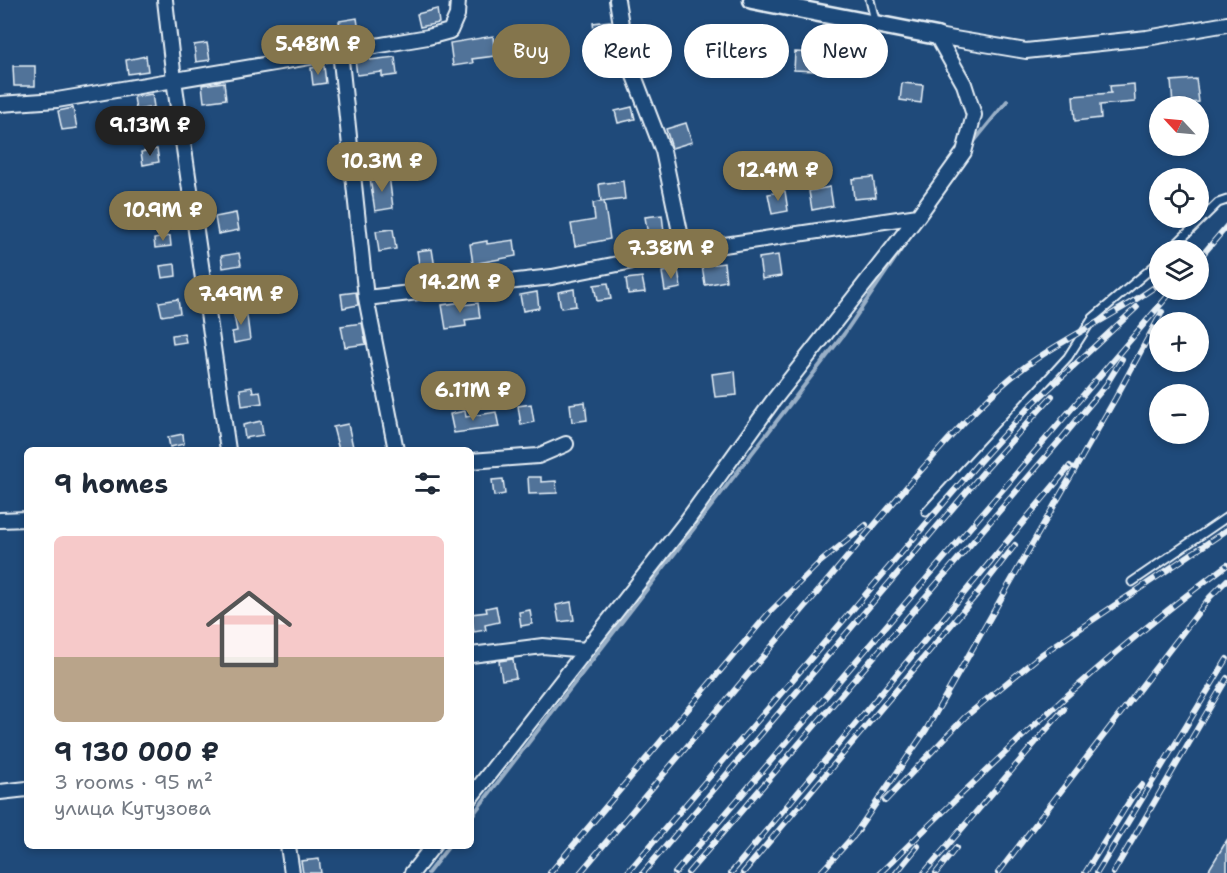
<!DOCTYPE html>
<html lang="en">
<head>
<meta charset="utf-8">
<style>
  :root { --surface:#fff; --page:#f6f6f7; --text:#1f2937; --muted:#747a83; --accent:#84754c }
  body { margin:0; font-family:"Shantell Sans",sans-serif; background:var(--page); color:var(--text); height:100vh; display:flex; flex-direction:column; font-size:22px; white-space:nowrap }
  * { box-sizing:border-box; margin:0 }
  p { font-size:20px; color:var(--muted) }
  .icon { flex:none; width:33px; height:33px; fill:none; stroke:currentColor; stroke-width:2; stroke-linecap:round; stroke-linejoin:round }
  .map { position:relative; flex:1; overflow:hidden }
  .panel { position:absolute; left:24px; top:447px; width:450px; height:402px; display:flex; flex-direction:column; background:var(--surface); border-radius:9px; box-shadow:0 3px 9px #0003 }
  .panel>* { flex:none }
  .banner { position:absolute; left:492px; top:24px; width:570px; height:54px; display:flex; gap:12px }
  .needle { width:39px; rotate:296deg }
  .controls { position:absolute; left:1149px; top:96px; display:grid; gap:12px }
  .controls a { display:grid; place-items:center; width:60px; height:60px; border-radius:50%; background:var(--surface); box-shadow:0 3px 9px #0003; font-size:30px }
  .price { position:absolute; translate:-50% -51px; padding:0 14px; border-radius:21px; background:var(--accent); color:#fff; font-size:20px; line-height:39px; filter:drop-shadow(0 2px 3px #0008) }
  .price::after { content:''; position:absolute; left:50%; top:36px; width:18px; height:14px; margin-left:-9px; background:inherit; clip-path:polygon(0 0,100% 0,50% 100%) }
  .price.selected { background:#222; color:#fff }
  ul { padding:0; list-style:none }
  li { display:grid; align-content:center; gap:12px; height:318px; padding:0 30px }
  li span { display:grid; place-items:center; height:186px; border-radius:9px; color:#555 }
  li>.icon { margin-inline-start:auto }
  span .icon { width:108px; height:108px; fill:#fffc; stroke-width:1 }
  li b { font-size:26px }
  h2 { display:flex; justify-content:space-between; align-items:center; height:72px; padding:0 30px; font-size:26px }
  .tag { padding:0 21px; border-radius:27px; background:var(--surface); box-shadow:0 3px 9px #0003; font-size:21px; line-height:54px }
  .tag.selected { background:var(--accent); color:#fff }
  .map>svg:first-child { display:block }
</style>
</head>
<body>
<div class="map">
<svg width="1227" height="873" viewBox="0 0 1227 873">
  <rect width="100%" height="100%" fill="#1f4a7a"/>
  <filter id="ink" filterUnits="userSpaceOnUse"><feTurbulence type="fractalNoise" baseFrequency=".0167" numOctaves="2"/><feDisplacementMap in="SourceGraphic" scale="12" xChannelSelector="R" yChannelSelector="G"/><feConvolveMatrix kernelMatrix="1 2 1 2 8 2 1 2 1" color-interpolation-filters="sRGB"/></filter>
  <g filter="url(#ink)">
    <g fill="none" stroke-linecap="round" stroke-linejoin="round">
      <path stroke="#9ab0c7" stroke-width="4" d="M972,144L1007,101
        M471,817L844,334L909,238
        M428,873L449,846"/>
    </g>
    <path fill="#517399" stroke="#e8f1f8" stroke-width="1.5" d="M437,9L439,23L420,27L417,14Z
      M357,18L360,38L342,40L339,21Z
      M610,21L612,39L595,41L593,23Z
      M298,28L301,48L287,50L284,30Z
      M493,36L495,56L472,59L473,63L453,66L450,43Z
      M535,37L538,56L519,60L516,40Z
      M207,43L210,60L196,62L194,45Z
      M795,52L816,53L815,71L794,70Z
      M146,56L148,71L128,74L126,60Z
      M369,56L370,60L395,57L397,75L382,77V72L357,75L355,59Z
      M13,66H35V86H14Z
      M324,66L326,83L313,85L311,68Z
      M1196,79L1199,102L1173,105L1171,81Z
      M224,82L226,99L204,102L202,85Z
      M902,83L923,85L921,103L900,100Z
      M1134,84L1135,102L1100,105L1101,118L1075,121L1073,96L1111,93L1110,86Z
      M152,94L154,107L136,110L134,97Z
      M632,107L635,119L618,123L615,111Z
      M73,108L77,128L62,130L58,111Z
      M686,123L692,142L672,148L666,129Z
      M157,149L159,162L143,165L141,152Z
      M389,175L393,208L375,211L370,178Z
      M873,177L876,197L854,199L852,179Z
      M623,181L625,199L601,202L599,184Z
      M830,187L833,206L812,210L809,191Z
      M785,191L788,211L772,214L768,194Z
      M604,201L610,239L575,246L571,224L595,220L593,203Z
      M236,213L239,230L218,234L215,217Z
      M662,215L664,232L648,235L645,217Z
      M393,229L396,249L379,252L376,231Z
      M170,236L171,246L155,248L154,239Z
      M514,240L516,256L473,264L470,244L487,241V244Z
      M432,249L435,268L420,270L417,251Z
      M239,253L241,265L223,268L221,256Z
      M778,255L781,276L762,279L759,258Z
      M724,263L726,281L705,285L702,266Z
      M175,264L176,276L162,278L160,266Z
      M678,270L681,288L665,291L662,272Z
      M642,277L645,292L628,294L626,279Z
      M608,283L611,299L597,301L594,285Z
      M574,289L576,306L561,308L558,292Z
      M356,292L358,305L343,308L341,294Z
      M537,292L539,308L523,311L520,295Z
      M178,299L180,313L162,316L159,302Z
      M462,302L463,305L478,303L480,318L465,320L466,326L446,329L442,305Z
      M246,308L250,340L234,343L232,332L237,331L233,310Z
      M362,323L366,344L345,347L341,326Z
      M184,333L186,342L173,344L172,335Z
      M735,371L737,395L715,397L712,374Z
      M252,387L253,392L260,391L262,403L242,406L240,389Z
      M585,402L587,420L572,422L570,404Z
      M531,404L534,422L521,425L518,406Z
      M465,411L466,417L496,412L499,427L454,433L450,414Z
      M261,421L263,435L245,438L243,425Z
      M348,424L353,447L339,450L333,427Z
      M183,434L184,444L170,447L168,437Z
      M528,477H541V482L556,481L557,493L529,494Z
      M503,479L505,494L494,496L492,480Z
      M571,602L574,620L559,622L556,605Z
      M496,606L499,622L485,625L486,630L474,632L471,614L487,612L486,608Z
      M530,610L532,624L521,626L519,612Z
      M513,659L516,678L502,680L499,661Z
      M1227,840V873H1207Z
      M319,859L321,873H303L301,861Z"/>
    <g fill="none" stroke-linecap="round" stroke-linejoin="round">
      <g stroke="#e8f1f8" stroke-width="11">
        <path id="service" d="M870,0L876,24
          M1170,250L1218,203L1227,200
          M926,512L1068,357L1093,318L1160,261
          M1132,582L1227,517"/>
      </g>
      <g stroke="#e8f1f8" stroke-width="18">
        <path id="minor" d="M165,0L174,80L228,450
          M617,0L626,55L663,151L684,251
          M937,36L1026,51L1147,38L1227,24
          M340,51L366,298L396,450
          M0,104L57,100L428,37L450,31L457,15L458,0
          M366,298L552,277L684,251L918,216
          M471,461L538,456L566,444
          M0,520L27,519
          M471,655L543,646L586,650
          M0,792L27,789
          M471,797L686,522L773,401L918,216L964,152L974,115L964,84L937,36
          M288,846L292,873
          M412,873L433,846"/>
      </g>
      <g stroke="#e8f1f8" stroke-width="21">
        <path id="tertiary" d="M752,0L937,36"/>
      </g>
      <use href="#service" stroke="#1f4a7a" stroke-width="7"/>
      <use href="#minor" stroke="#1f4a7a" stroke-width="14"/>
      <use href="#tertiary" stroke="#1f4a7a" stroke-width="16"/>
      <g stroke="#e8f1f8" stroke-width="6">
        <path id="rail" d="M1198,260L1227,226
          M885,801L965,717L1042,654L1227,530
          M853,837L926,730L1115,399L1162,312
          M550,873L769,613L819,563L866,525
          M580,873L915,477C950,438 984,397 1026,366C1069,335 1117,315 1160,283
          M627,873L979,462L1028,408L1137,307
          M643,873L986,469L1052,396
          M675,873L1173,290
          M688,873L1062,438L1106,385L1122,359
          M731,873L1070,466
          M743,873L977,594L1015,545
          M820,873L859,830
          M880,873C991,765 1102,656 1227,565
          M896,873L918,846
          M924,873L1064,709
          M936,873L956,848
          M998,873L1210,597L1227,580
          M1085,873L1132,797L1142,785
          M1097,873L1227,659
          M1113,873L1227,678"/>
      </g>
      <use href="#rail" stroke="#1f4a7a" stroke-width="4" stroke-dasharray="11" stroke-linecap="butt"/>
    </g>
  </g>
</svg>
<div class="controls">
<a><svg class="needle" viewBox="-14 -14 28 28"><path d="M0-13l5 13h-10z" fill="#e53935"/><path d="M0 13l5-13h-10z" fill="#747a83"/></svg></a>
<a><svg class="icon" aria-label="locate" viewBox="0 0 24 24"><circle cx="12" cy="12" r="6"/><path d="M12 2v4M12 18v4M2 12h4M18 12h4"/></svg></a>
<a><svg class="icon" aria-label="layers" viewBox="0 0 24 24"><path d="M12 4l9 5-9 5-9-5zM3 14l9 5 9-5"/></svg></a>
<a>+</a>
<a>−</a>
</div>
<b class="price" style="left:318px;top:76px">5.48M ₽</b>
<b class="price selected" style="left:150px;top:157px">9.13M ₽</b>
<b class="price" style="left:382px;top:193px">10.3M ₽</b>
<b class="price" style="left:778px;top:202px">12.4M ₽</b>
<b class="price" style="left:163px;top:242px">10.9M ₽</b>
<b class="price" style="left:671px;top:280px">7.38M ₽</b>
<b class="price" style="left:460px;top:314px">14.2M ₽</b>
<b class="price" style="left:241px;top:326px">7.49M ₽</b>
<b class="price" style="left:473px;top:422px">6.11M ₽</b>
<div class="banner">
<a class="tag selected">Buy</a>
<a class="tag">Rent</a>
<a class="tag">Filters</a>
<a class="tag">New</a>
</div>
<section class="panel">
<h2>9 homes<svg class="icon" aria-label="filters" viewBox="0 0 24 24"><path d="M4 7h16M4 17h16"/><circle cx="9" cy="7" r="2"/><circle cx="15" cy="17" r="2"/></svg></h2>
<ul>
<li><span style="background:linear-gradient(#f6c9c9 65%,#b9a48a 0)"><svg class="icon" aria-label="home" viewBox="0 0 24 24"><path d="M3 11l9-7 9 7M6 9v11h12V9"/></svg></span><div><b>9 130 000 ₽</b><p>3 rooms · 95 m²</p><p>улица Кутузова</p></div></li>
</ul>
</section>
</div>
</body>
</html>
